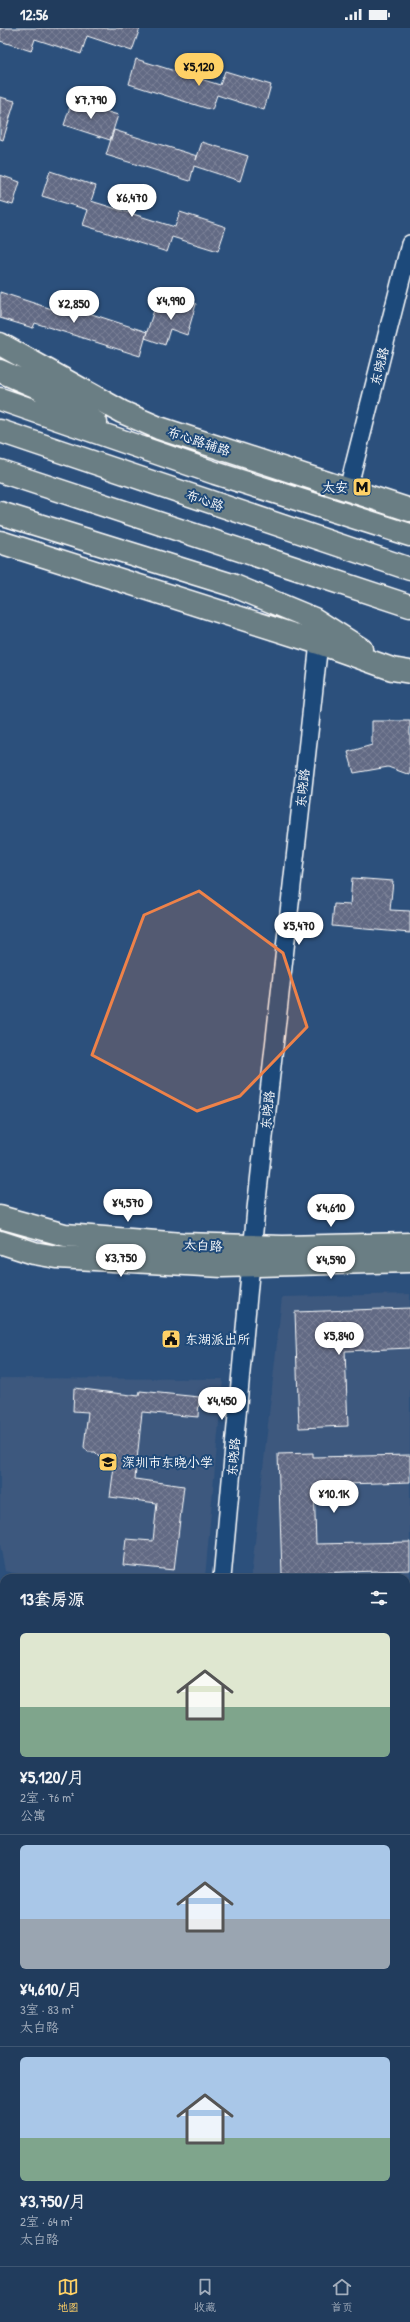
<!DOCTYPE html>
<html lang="zh">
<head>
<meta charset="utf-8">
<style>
  :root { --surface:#213c5d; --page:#2d4766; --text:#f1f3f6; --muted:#a2adbc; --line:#3e5672; --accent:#ffd166 }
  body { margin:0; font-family:"Patrick Hand","LXGW WenKai TC",sans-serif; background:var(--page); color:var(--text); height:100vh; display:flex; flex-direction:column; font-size:15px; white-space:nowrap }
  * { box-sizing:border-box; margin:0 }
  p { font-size:13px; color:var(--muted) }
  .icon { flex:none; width:22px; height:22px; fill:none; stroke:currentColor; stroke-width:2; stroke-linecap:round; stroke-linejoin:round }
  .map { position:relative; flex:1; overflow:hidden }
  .panel { position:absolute; left:0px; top:1546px; width:410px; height:692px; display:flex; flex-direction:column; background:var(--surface); border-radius:12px 12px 0 0; box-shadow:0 1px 3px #0004,0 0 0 1px var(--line) }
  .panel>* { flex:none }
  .price { position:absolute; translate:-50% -34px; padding:0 9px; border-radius:14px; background:#fff; color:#222; font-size:13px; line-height:26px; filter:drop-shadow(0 1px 2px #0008) }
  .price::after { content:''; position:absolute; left:50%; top:24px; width:12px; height:9px; margin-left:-6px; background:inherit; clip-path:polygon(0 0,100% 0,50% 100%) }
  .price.selected { background:var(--accent); color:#111 }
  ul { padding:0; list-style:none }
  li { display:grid; align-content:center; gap:8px; height:212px; padding:0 20px }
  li+li { border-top:1px solid var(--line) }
  li span { display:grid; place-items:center; height:124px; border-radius:6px; color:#555 }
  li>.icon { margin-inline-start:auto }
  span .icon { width:72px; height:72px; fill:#fffc; stroke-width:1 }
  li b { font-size:17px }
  h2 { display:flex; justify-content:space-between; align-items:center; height:48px; padding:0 20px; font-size:17px }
  .status { display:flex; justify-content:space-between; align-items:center; height:28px; padding:0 20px; background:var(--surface); direction:ltr }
  .status svg { height:11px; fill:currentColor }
  .tab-bar { display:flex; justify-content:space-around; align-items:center; height:56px; border-top:1px solid var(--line); background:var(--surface); font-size:11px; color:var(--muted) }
  .tab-bar a { display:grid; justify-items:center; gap:2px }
  .tab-bar .selected { color:var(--accent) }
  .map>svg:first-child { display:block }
</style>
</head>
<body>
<div class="status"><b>12:56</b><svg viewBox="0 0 49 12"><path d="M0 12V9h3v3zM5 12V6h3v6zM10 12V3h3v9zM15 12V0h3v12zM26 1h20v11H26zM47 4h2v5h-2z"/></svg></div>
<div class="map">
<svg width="410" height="2238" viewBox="0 0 410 2238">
  <defs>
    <pattern id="building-cross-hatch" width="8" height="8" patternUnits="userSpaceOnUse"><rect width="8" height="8" fill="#626a84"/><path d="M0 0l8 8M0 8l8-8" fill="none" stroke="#7a8096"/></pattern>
  </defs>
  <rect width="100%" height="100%" fill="#2c507c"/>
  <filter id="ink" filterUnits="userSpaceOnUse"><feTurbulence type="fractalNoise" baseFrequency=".025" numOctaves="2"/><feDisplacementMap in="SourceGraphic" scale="8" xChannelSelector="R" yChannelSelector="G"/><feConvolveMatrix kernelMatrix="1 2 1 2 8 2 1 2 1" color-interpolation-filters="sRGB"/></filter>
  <g filter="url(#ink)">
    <path fill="#3c587e" d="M410,1266V1969L406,1970V1550H251L282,1269Z
      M0,1350L223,1351L205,1550H22V1547L5,1543L0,1517Z
      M406,2042H410V2207H406Z
      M406,2217H410V2238H380V2234H406Z
      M211,2234H375V2238H211Z"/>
    <path fill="url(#building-cross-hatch)" stroke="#fff" d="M0,0H140L132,23L87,8L81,26L35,11L31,23L0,13Z
      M136,31L220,57L225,43L271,57L264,82L217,67L212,82L129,56Z
      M0,69L15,73L3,112L0,111Z
      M72,73L118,87L110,112L64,97Z
      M114,102L197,128L196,132L202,114L248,128L240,153L194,138L190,153L106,127Z
      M50,143L96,158L91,173L175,199L180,184L226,199L218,223L172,209L167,224L83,197L88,182L42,168Z
      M0,147L20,154L13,177L0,173Z
      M0,264L61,284L64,277L147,304L140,328L35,295L33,300L0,290Z
      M178,270L196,276L187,307L170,301L165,317L145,310L155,279L173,284Z
      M372,693H410V747L388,739L354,745L348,724L372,717Z
      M352,850L393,853L390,882L410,883V905L332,898L334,876L350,877Z
      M410,1280V1320L345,1323L348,1398L299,1400L295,1284Z
      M74,1360L139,1368L140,1363L199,1369L198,1389L142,1384L135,1451L184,1458L174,1542L123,1537L126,1511L153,1513L157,1475L110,1469L115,1431L103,1432L95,1424H88L84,1419L88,1384L73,1383Z
      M313,1425V1429L410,1427V1454L314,1457L316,1516L410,1514V1542L282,1546L278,1426Z"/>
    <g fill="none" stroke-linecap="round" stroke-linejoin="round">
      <g stroke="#fff" stroke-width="20">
        <path id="minor" d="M348,461L410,216
          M222,1550L256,1181L319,615
          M406,1995H410
          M184,2234L185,2238"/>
      </g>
      <g stroke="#fff" stroke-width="25">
        <path id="major" d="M0,1189L65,1207L183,1216L283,1219L410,1216
          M0,1214L34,1225L57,1229L222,1238L410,1233"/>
      </g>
      <g stroke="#fff" stroke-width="25">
        <path id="highway" d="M0,316L122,384L159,400L410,482
          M0,343L37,359L96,395
          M0,371L215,445L410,507
          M0,403L410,541
          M0,443L410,578
          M0,485L232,557L314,591L361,621
          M0,514L319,615L392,641L410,644"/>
      </g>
      <use href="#minor" stroke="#1f4a7a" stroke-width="17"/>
      <use href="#major" stroke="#6b7e84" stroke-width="22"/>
      <use href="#highway" stroke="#6b7e84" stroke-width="22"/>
    </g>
  </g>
  <path fill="#ee8249" fill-opacity="0.2" stroke="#ee8249" stroke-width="3" stroke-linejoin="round" d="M199,863L283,925L307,999L240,1068L197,1083L92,1027L144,887Z"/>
  <defs>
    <g id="metro-square" transform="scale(1)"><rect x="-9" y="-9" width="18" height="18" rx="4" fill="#ffd166" stroke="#1f4a7a"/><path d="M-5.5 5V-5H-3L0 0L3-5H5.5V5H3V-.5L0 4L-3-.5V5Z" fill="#111"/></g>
    <g id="civic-square" transform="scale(1)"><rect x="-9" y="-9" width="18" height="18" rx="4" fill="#ffd166" stroke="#1f4a7a"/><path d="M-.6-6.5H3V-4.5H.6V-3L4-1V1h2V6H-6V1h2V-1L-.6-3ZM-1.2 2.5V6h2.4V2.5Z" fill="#111"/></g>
    <g id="school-square" transform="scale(1)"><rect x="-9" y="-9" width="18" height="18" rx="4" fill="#ffd166" stroke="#1f4a7a"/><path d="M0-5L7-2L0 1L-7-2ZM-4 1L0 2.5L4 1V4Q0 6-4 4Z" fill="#111"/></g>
  </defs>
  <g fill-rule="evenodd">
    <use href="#metro-square" x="362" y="459"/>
    <use href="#civic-square" x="171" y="1311"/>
    <use href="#school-square" x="108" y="1434"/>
  </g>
  <g text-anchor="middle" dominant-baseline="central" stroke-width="4" stroke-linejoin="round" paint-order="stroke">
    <g font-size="13" fill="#fff" stroke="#1f4a7a">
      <text transform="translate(379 338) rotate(-76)">东晓路</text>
      <text transform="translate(199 413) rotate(18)">布心路辅路</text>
      <text transform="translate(205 472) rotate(19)">布心路</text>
      <text transform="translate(302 760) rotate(-84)">东晓路</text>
      <text transform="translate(267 1082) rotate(-84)">东晓路</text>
      <text transform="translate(203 1217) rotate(3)">太白路</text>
      <text transform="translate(233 1429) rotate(-85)">东晓路</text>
    </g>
    <g font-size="13" fill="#fff" stroke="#1f4a7a" text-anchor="start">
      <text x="348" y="459" text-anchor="end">太安</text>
      <text x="185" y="1311">东湖派出所</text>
      <text x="122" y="1434">深圳市东晓小学</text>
    </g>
  </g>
</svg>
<b class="price selected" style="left:199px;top:59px">¥5,120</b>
<b class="price" style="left:91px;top:92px">¥7,790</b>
<b class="price" style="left:132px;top:190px">¥6,470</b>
<b class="price" style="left:171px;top:293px">¥4,990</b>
<b class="price" style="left:74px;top:296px">¥2,850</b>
<b class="price" style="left:299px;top:918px">¥5,470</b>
<b class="price" style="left:128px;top:1195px">¥4,570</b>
<b class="price" style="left:331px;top:1200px">¥4,610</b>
<b class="price" style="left:121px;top:1250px">¥3,750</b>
<b class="price" style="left:331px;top:1252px">¥4,590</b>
<b class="price" style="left:339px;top:1328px">¥5,840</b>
<b class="price" style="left:222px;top:1393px">¥4,450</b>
<b class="price" style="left:334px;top:1486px">¥10.1K</b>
<section class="panel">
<h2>13套房源<svg class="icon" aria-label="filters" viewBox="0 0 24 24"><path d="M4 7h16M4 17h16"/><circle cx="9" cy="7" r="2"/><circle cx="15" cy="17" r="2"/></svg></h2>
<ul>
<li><span style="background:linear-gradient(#dfe7d0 60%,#7fa58c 0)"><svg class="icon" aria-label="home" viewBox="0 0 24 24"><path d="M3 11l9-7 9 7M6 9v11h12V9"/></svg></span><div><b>¥5,120/月</b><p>2室 · 76 m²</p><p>公寓</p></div></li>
<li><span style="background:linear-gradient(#a9c7e8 60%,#9aa5b1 0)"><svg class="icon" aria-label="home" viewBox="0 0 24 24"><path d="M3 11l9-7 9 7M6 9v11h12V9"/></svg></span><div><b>¥4,610/月</b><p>3室 · 83 m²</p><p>太白路</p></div></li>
<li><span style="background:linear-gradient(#a9c7e8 65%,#7fa58c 0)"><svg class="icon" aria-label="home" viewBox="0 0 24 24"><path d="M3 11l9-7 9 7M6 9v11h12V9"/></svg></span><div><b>¥3,750/月</b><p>2室 · 64 m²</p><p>太白路</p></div></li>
</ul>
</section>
</div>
<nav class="tab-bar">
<a class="selected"><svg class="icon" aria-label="map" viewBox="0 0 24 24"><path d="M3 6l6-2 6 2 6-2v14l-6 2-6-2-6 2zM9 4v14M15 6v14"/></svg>地图</a>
<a><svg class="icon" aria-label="saved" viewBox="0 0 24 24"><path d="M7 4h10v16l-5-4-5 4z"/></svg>收藏</a>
<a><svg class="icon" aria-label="home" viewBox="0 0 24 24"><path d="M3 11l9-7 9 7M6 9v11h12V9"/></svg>首页</a>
</nav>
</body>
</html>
